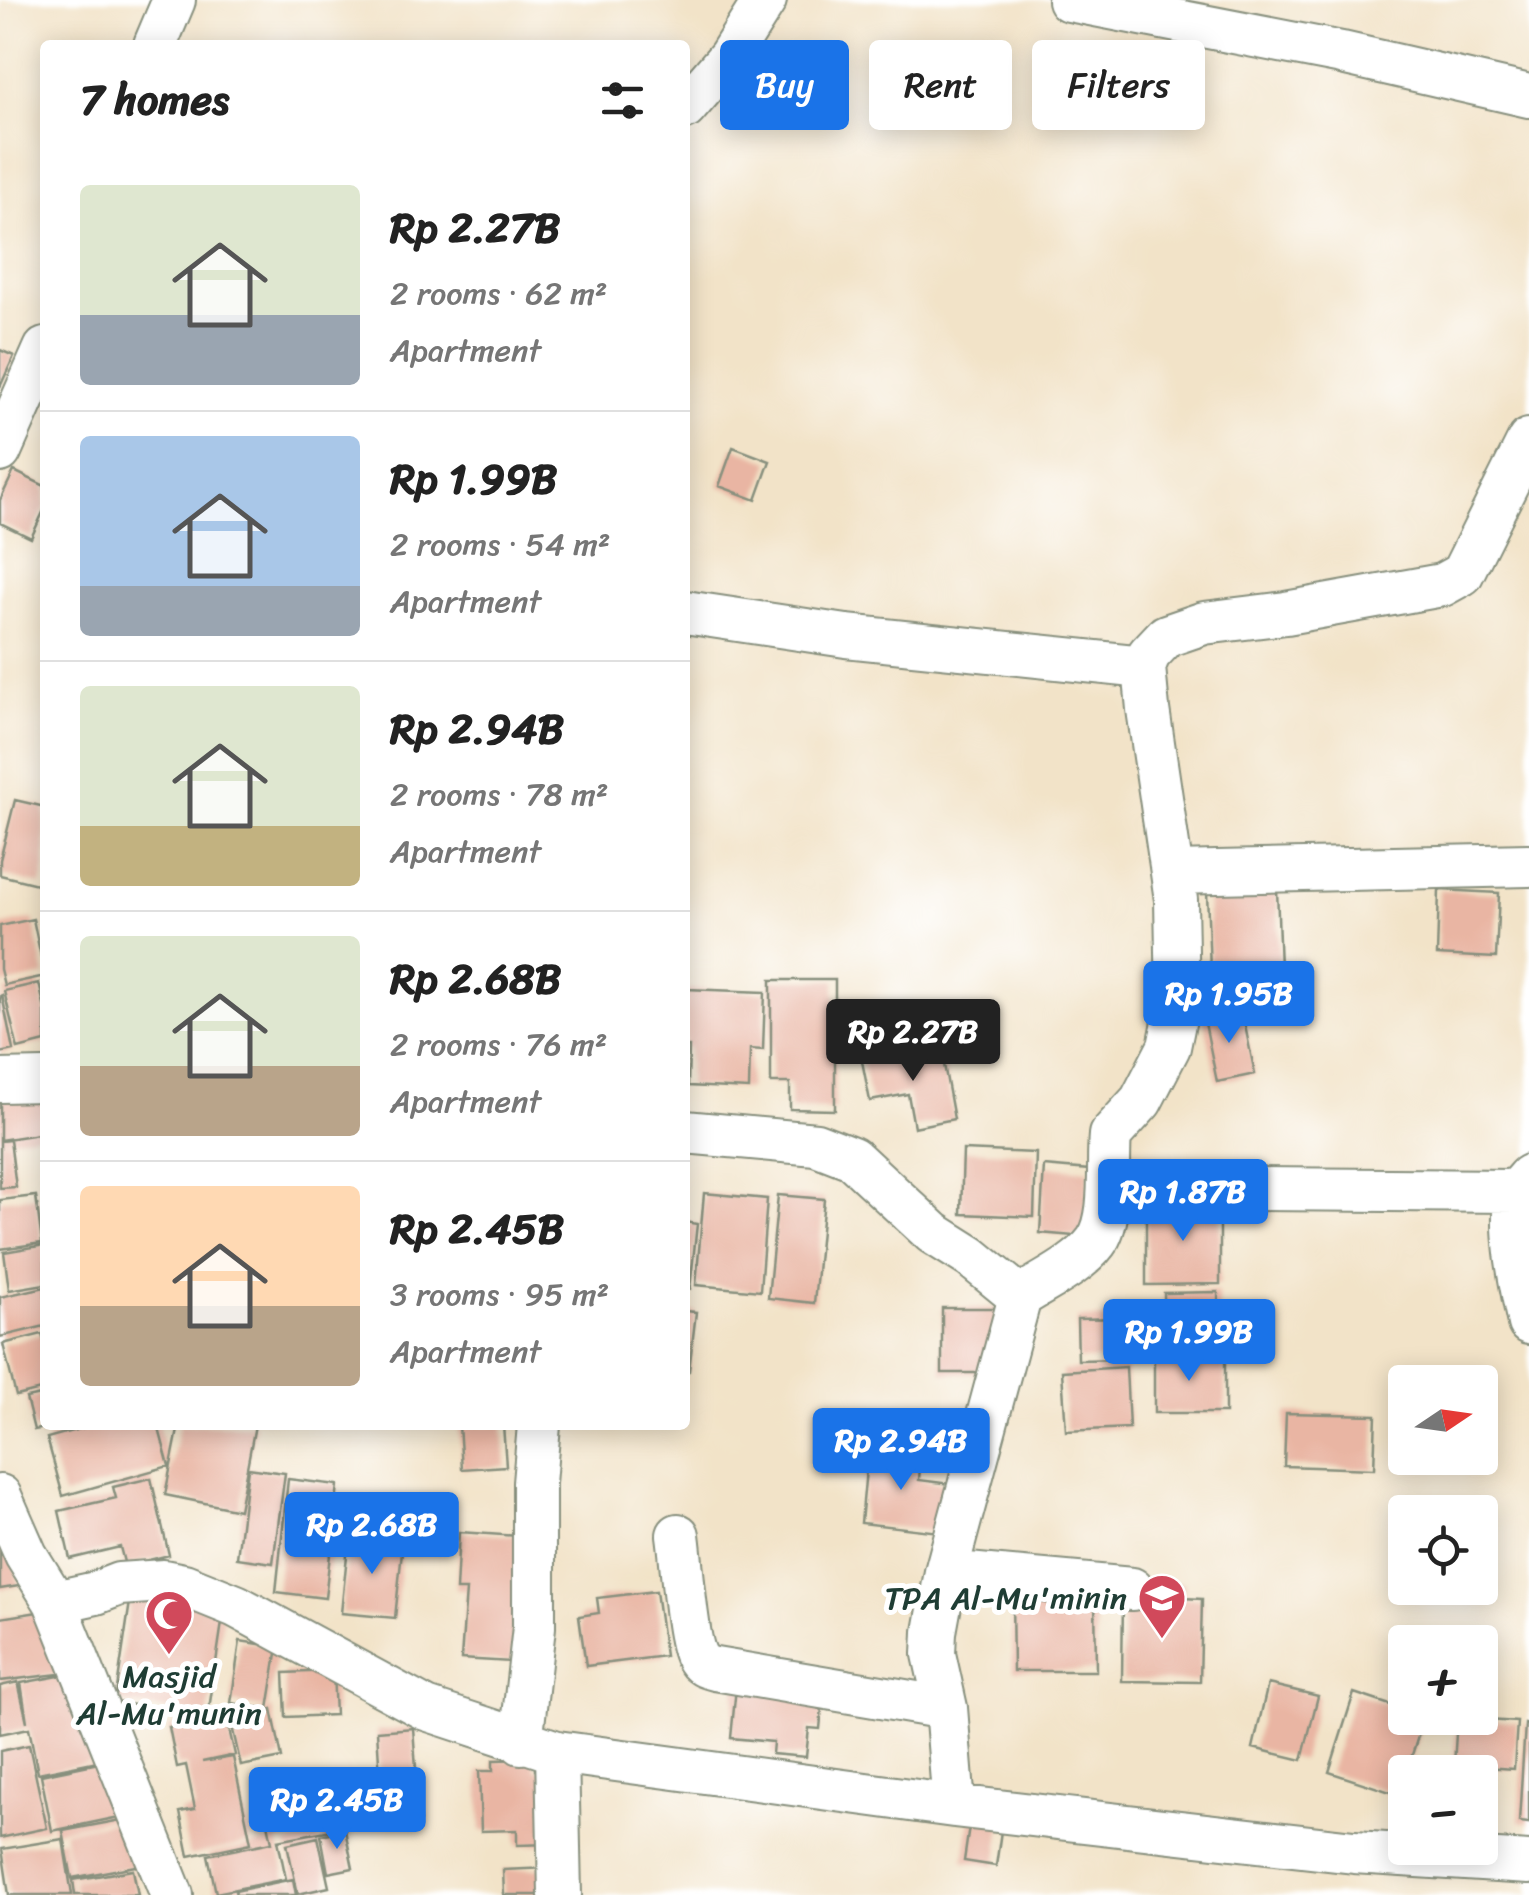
<!DOCTYPE html>
<html lang="en">
<head>
<meta charset="utf-8">
<style>
  :root { --surface:#fff; --page:#f2f2f2; --text:#222; --muted:#767676; --line:#e0e0e0; --accent:#1a73e8 }
  body { margin:0; font-family:Sriracha,sans-serif; background:var(--page); color:var(--text); height:100vh; display:flex; flex-direction:column; font-size:38px; white-space:nowrap }
  * { box-sizing:border-box; margin:0 }
  p { font-size:32px; color:var(--muted) }
  .icon { flex:none; width:55px; height:55px; fill:none; stroke:currentColor; stroke-width:2; stroke-linecap:round; stroke-linejoin:round }
  .map { position:relative; flex:1; overflow:hidden }
  .details { position:absolute; left:40px; top:40px; width:650px; height:1390px; display:flex; flex-direction:column; background:var(--surface); border-radius:10px; box-shadow:0 5px 25px #0003 }
  .details>* { flex:none }
  .hud { position:absolute; left:720px; top:40px; width:658px; height:90px; display:flex; gap:20px }
  .needle { width:65px; rotate:77deg }
  .controls { position:absolute; left:1388px; top:1365px; display:grid; gap:20px }
  .controls a { display:grid; place-items:center; width:110px; height:110px; border-radius:10px; background:var(--surface); box-shadow:0 5px 25px #0003; font-size:50px }
  .price { position:absolute; translate:-50% -85px; padding:0 22px; border-radius:10px; background:var(--accent); color:#fff; font-size:32px; line-height:65px; filter:drop-shadow(0 2px 5px #0008) }
  .price::after { content:''; position:absolute; left:50%; top:60px; width:30px; height:22px; margin-left:-15px; background:inherit; clip-path:polygon(0 0,100% 0,50% 100%) }
  .price.selected { background:#222; color:#fff }
  ul { padding:0; list-style:none }
  li { display:flex; align-items:center; gap:30px; height:250px; padding:0 40px }
  li+li { border-top:2px solid var(--line) }
  li span { display:grid; place-items:center; flex:none; width:280px; height:200px; border-radius:10px; color:#555 }
  li>.icon { margin-inline-start:auto }
  span .icon { width:120px; height:120px; fill:#fffc; stroke-width:1 }
  li b { font-size:42px }
  h2 { display:flex; justify-content:space-between; align-items:center; height:120px; padding:0 40px; font-size:42px }
  .tag { padding:0 35px; border-radius:10px; background:var(--surface); box-shadow:0 5px 25px #0003; font-size:35px; line-height:90px }
  .tag.selected { background:var(--accent); color:#fff }
  .map>svg:first-child { display:block }
</style>
</head>
<body>
<div class="map">
<svg width="1529" height="1895" viewBox="0 0 1529 1895">
  <rect width="100%" height="100%" fill="#fff"/>
  <filter id="ink" filterUnits="userSpaceOnUse"><feTurbulence type="fractalNoise" baseFrequency=".01" numOctaves="2"/><feDisplacementMap in="SourceGraphic" scale="20" xChannelSelector="R" yChannelSelector="G"/><feConvolveMatrix kernelMatrix="1 2 1 2 8 2 1 2 1" color-interpolation-filters="sRGB"/></filter>
  <filter id="wash" filterUnits="userSpaceOnUse"><feTurbulence type="fractalNoise" baseFrequency=".0048" numOctaves="4" result="noise"/><feDisplacementMap in="SourceGraphic" scale="40" xChannelSelector="R" yChannelSelector="G"/><feGaussianBlur stdDeviation="2.25" result="paint"/><feColorMatrix in="noise" values="0 0 0 0 0 0 0 0 0 0 0 0 0 0 0 0 0 1.4 0 .05"/><feComposite in="paint" operator="in"/></filter>
  <g filter="url(#wash)">
    <rect width="100%" height="100%" fill="#f2e3c8"/>
    <g id="blocks">
      <path fill="#e9b5a3" d="M0,350L14,356L0,387Z
        M733,447L770,461L756,500L719,486Z
        M14,471L45,486V508L31,538L0,523V500Z
        M15,800L45,807V869L41,885L0,875V860Z
        M1277,889L1280,968L1210,970L1207,892Z
        M1439,890L1499,893L1496,958L1437,955Z
        M33,919L45,976L4,985L0,969V926Z
        M771,980H835V1110L790,1109V1083H771Z
        M39,983L45,1010V1042L18,1049L4,991Z
        M685,989L765,992L763,1050L750,1049L749,1089L688,1086L689,1047H685Z
        M2,995L13,1050L0,1053V996Z
        M1242,1011L1255,1074L1217,1082L1204,1018Z
        M941,1048L954,1119L914,1127L908,1094L870,1101L862,1061Z
        M45,1085V1133L0,1140V1092Z
        M10,1140L16,1187L0,1188V1141Z
        M963,1150L1036,1153L1034,1217L961,1214Z
        M1044,1166L1089,1170L1085,1237L1040,1233Z
        M704,1193L767,1199L760,1291L696,1285Z
        M778,1195L824,1199L814,1303L768,1298Z
        M36,1196L42,1243L0,1249V1200Z
        M1146,1204H1220V1284L1146,1285Z
        M685,1222L697,1224L690,1289L685,1288Z
        M45,1245V1284L9,1290L4,1252Z
        M45,1287V1326L0,1337V1297Z
        M1218,1292L1219,1338L1165,1339L1164,1293Z
        M942,1308H998V1373H942Z
        M685,1311L696,1312L689,1371H685Z
        M1124,1318L1125,1359L1078,1360L1077,1319Z
        M42,1334L45,1346V1389L16,1396L3,1344Z
        M1154,1354L1225,1355V1413H1154Z
        M1126,1367L1129,1428L1066,1431L1062,1371Z
        M45,1394V1428L34,1430L26,1398Z
        M1286,1413L1376,1415L1374,1469L1284,1466Z
        M94,1425H158L169,1466L63,1496L47,1438Z
        M179,1425H255L239,1510L165,1495Z
        M459,1425H503L506,1466L462,1469Z
        M868,1448L921,1454L919,1480L951,1484L939,1532L861,1523Z
        M248,1468L285,1473L273,1563L237,1558Z
        M151,1478L169,1555L125,1566L120,1547L70,1559L59,1511L116,1498L113,1487Z
        M288,1479L338,1485L325,1598L276,1592Z
        M459,1532L533,1537L511,1662L461,1659L466,1590H456Z
        M349,1536L403,1542L395,1618L341,1613Z
        M12,1548L19,1586L0,1589V1551Z
        M1149,1582L1183,1583V1598L1202,1599L1200,1682L1122,1681L1123,1597Z
        M656,1591L665,1656L586,1666L579,1616L599,1613L597,1598Z
        M1095,1594L1096,1671H1013L1012,1595Z
        M131,1595L224,1609L208,1716L115,1702Z
        M57,1609L67,1673L0,1681V1618Z
        M240,1641L278,1647L268,1709L231,1703Z
        M333,1671L335,1715L286,1717L284,1673Z
        M81,1672L98,1761L38,1773L29,1728L0,1734V1686L18,1682L27,1722L21,1683Z
        M1268,1684L1318,1696L1302,1760L1253,1748Z
        M736,1687L823,1696L820,1729L809,1728L806,1757L772,1754L773,1742L731,1738Z
        M1354,1693L1405,1710V1718H1424L1399,1795L1329,1772Z
        M272,1709L282,1758L241,1766L230,1717Z
        M226,1716L235,1755L202,1762L233,1757L251,1843L189,1856L180,1812L195,1809L186,1765L177,1767L169,1727Z
        M1457,1718L1517,1722L1514,1769L1454,1765Z
        M1525,1724L1529,1725V1823L1519,1822Z
        M413,1728L420,1821L383,1823L377,1731Z
        M29,1745L47,1828L0,1838V1751Z
        M535,1759V1770H550L552,1844L517,1845V1830L481,1831L479,1771H493V1760Z
        M113,1760L124,1816L52,1831L41,1775Z
        M1480,1772L1491,1773L1488,1821H1480Z
        M342,1795L348,1827L278,1840L286,1879L216,1893L208,1855L272,1842L265,1809Z
        M971,1813L1003,1817L996,1866L964,1861Z
        M137,1817L146,1864L72,1878L63,1831Z
        M345,1830L353,1868L328,1873L321,1835Z
        M318,1837L329,1887L298,1894L287,1844Z
        M63,1839L72,1895H9L2,1849Z
        M548,1868L549,1895H504L503,1870Z
        M133,1870L138,1895H75L73,1880Z
        M293,1879L296,1895H236L235,1891Z"/>
    </g>
  </g>
  <g filter="url(#ink)">
    <use href="#blocks" fill-opacity="0" stroke="#88907e" stroke-width="2.5"/>
    <g fill="none" stroke-linecap="round" stroke-linejoin="round">
      <g stroke="#88907e" stroke-width="46">
        <path id="street" d="M1069,0L1342,53L1529,96
          M155,45L174,0
          M685,108L729,57L765,0
          M0,451L45,349
          M685,612L846,636L1144,667
          M1173,873L1529,865
          M0,1081L45,1080
          M685,1132L816,1144L852,1158L933,1233L971,1257L1020,1297
          M1529,1176C1524,1182 1517,1188 1516,1195C1509,1231 1521,1287 1529,1323
          M1109,1188L1516,1191
          M0,1496L26,1555L55,1602L172,1895
          M678,1535C682,1562 686,1637 696,1656C700,1665 707,1667 715,1669L946,1708
          M946,1572L1132,1589
          M55,1602L96,1593L119,1584L164,1581L184,1585L236,1606L426,1709L557,1752L954,1806L1354,1852L1529,1863
          M521,1743L534,1627V1483L539,1425
          M557,1752L560,1895
          M954,1806L946,1708L934,1654L935,1632L946,1572L1020,1297C1044,1281 1078,1266 1096,1242C1114,1217 1107,1165 1110,1135L1141,1101L1169,1047L1178,1003L1176,900L1148,709L1144,667L1149,654L1166,636L1204,623L1286,613L1442,585L1462,574L1529,440"/>
      </g>
      <use href="#street" stroke="#fff" stroke-width="42"/>
    </g>
  </g>
  <defs>
    <g id="school-pin" transform="scale(2.5)"><path d="M0 17L-7.5 6A9.5 9.5 0 1 1 7.5 6Z" fill="#d1495b" stroke="#fff"/><path d="M0-5L7-2L0 1L-7-2ZM-4 1L0 2.5L4 1V4Q0 6-4 4Z" fill="#fff"/></g>
    <g id="mosque-pin" transform="scale(2.5)"><path d="M0 17L-7.5 6A9.5 9.5 0 1 1 7.5 6Z" fill="#d1495b" stroke="#fff"/><path d="M3.5-4.9A6 6 0 1 0 3.5 4.9A5 5 0 1 1 3.5-4.9Z" fill="#fff"/></g>
  </defs>
  <g fill-rule="evenodd">
    <use href="#school-pin" x="1162" y="1598"/>
    <use href="#mosque-pin" x="169" y="1614"/>
  </g>
  <g text-anchor="middle" dominant-baseline="central" stroke-width="10" stroke-linejoin="round" paint-order="stroke">
    <g font-size="32" fill="#1f3d34" stroke="#fff" text-anchor="end">
      <text x="1127" y="1598">TPA Al-Mu'minin</text>
      <text x="169" y="1676" text-anchor="middle">Masjid<tspan x="169" dy="37">Al-Mu'munin</tspan></text>
    </g>
  </g>
</svg>
<div class="controls">
<a><svg class="needle" viewBox="-14 -14 28 28"><path d="M0-13l5 13h-10z" fill="#e53935"/><path d="M0 13l5-13h-10z" fill="#767676"/></svg></a>
<a><svg class="icon" aria-label="locate" viewBox="0 0 24 24"><circle cx="12" cy="12" r="6"/><path d="M12 2v4M12 18v4M2 12h4M18 12h4"/></svg></a>
<a>+</a>
<a>−</a>
</div>
<b class="price" style="left:1229px;top:1046px">Rp 1.95B</b>
<b class="price selected" style="left:913px;top:1084px">Rp 2.27B</b>
<b class="price" style="left:1183px;top:1244px">Rp 1.87B</b>
<b class="price" style="left:1189px;top:1384px">Rp 1.99B</b>
<b class="price" style="left:901px;top:1493px">Rp 2.94B</b>
<b class="price" style="left:372px;top:1577px">Rp 2.68B</b>
<b class="price" style="left:337px;top:1852px">Rp 2.45B</b>
<div class="hud">
<a class="tag selected">Buy</a>
<a class="tag">Rent</a>
<a class="tag">Filters</a>
</div>
<section class="details">
<h2>7 homes<svg class="icon" aria-label="filters" viewBox="0 0 24 24"><path d="M4 7h16M4 17h16"/><circle cx="9" cy="7" r="2"/><circle cx="15" cy="17" r="2"/></svg></h2>
<ul>
<li><span style="background:linear-gradient(#dfe7d0 65%,#9aa5b1 0)"><svg class="icon" aria-label="home" viewBox="0 0 24 24"><path d="M3 11l9-7 9 7M6 9v11h12V9"/></svg></span><div><b>Rp 2.27B</b><p>2 rooms · 62 m²</p><p>Apartment</p></div></li>
<li><span style="background:linear-gradient(#a9c7e8 75%,#9aa5b1 0)"><svg class="icon" aria-label="home" viewBox="0 0 24 24"><path d="M3 11l9-7 9 7M6 9v11h12V9"/></svg></span><div><b>Rp 1.99B</b><p>2 rooms · 54 m²</p><p>Apartment</p></div></li>
<li><span style="background:linear-gradient(#dfe7d0 70%,#c2b280 0)"><svg class="icon" aria-label="home" viewBox="0 0 24 24"><path d="M3 11l9-7 9 7M6 9v11h12V9"/></svg></span><div><b>Rp 2.94B</b><p>2 rooms · 78 m²</p><p>Apartment</p></div></li>
<li><span style="background:linear-gradient(#dfe7d0 65%,#b9a48a 0)"><svg class="icon" aria-label="home" viewBox="0 0 24 24"><path d="M3 11l9-7 9 7M6 9v11h12V9"/></svg></span><div><b>Rp 2.68B</b><p>2 rooms · 76 m²</p><p>Apartment</p></div></li>
<li><span style="background:linear-gradient(#ffd9b3 60%,#b9a48a 0)"><svg class="icon" aria-label="home" viewBox="0 0 24 24"><path d="M3 11l9-7 9 7M6 9v11h12V9"/></svg></span><div><b>Rp 2.45B</b><p>3 rooms · 95 m²</p><p>Apartment</p></div></li>
</ul>
</section>
</div>
</body>
</html>
